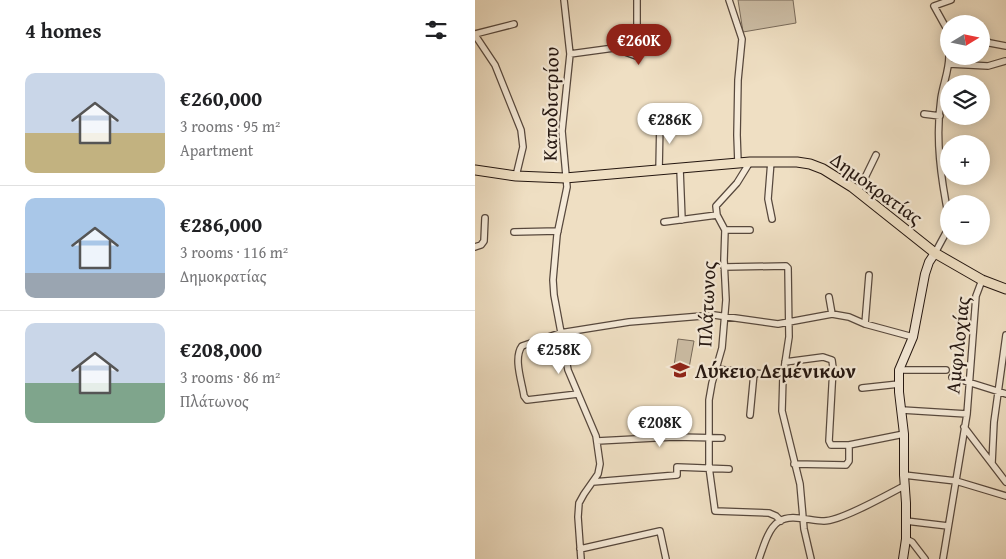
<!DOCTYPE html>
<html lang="en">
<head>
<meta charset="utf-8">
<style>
  :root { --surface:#fff; --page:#f6f6f6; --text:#202124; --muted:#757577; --line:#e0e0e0; --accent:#8f2418 }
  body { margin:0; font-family:"Gentium Book Plus",serif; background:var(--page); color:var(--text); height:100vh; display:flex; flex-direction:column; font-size:19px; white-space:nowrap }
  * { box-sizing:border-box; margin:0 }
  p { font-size:16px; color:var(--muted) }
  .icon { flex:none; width:28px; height:28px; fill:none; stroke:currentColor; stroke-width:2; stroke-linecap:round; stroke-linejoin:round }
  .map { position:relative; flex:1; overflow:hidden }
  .sheet { display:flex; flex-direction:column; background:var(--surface); width:475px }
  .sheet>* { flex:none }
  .needle { width:32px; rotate:80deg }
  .fabs { position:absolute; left:465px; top:15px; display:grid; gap:10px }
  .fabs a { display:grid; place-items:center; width:50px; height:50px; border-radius:50%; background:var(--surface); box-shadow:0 2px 12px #0003; font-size:25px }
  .price { position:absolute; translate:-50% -42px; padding:0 11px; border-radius:18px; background:#fff; color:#222; font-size:16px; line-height:32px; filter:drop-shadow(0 1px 2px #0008) }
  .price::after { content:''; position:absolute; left:50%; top:30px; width:15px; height:11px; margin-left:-8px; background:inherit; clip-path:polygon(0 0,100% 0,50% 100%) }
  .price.on { background:var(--accent); color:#fff }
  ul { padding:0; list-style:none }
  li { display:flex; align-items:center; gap:15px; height:125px; padding:0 25px }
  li+li { border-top:1px solid var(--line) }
  li span { display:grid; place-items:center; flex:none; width:140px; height:100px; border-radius:10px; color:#555 }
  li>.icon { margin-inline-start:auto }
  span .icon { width:60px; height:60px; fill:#fffc; stroke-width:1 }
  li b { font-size:21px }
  h2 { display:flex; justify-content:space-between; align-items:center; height:60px; padding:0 25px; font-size:21px }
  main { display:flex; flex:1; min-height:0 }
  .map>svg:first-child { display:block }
</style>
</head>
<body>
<main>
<section class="sheet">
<h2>4 homes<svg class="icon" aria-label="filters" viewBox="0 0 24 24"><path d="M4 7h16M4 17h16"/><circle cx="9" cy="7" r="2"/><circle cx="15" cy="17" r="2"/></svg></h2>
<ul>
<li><span style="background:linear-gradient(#c9d6e8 60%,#c2b280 0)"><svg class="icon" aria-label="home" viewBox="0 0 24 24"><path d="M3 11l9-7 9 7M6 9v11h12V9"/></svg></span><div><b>€260,000</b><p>3 rooms · 95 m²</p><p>Apartment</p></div></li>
<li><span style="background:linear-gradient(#a9c7e8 75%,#9aa5b1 0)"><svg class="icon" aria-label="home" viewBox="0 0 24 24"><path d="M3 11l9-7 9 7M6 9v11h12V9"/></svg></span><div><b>€286,000</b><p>3 rooms · 116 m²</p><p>Δημοκρατίας</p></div></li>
<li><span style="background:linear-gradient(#c9d6e8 60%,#7fa58c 0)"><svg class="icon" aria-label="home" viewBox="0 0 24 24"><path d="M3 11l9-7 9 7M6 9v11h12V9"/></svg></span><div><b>€208,000</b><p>3 rooms · 86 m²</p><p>Πλάτωνος</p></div></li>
</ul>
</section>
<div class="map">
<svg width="531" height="559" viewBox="0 0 531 559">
  <rect width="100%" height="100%" fill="#efdfc3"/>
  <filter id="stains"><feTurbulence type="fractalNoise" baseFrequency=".004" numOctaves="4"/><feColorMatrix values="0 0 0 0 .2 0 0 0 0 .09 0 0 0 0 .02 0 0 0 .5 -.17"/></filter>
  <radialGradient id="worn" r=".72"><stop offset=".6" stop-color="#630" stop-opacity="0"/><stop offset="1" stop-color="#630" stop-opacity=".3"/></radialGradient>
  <path fill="#ccbda5" stroke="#786a5a" d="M263,0H318L321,23L268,32Z
    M203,339L219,341L214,368L199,366Z"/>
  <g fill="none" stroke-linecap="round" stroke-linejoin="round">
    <g stroke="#57483d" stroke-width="8">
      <path id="street" d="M89,0L95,54L87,131L92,187L82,235L78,280L79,295L93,370L121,436L125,464L123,474L109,494L104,503L103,517L106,559
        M254,0L267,39L263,80L262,135L263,163
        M474,33L459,6L476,0
        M0,34L39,24
        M0,35L20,65L46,130L48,147L41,176
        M506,39L515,43L531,46
        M95,54L139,48L161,56L162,55V0
        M474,64L513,66L530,61
        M449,114L465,116
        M296,161L293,199L297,219
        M275,162L262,183L241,206L242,215L250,230L249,260L251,300L247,348L237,383L234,400V467L240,511L294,513L301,516L306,521
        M205,169L207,220
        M184,171L185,119
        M383,192L401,155
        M474,219C466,179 460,139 466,98C468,84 474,71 474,56
        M189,222L242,215
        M250,230H275
        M39,232L83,231
        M0,247L6,245L9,241L10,218
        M460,253L474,227
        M249,267L311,266L313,268L314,337L308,376L307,411L325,484L329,529L336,559
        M354,297L357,314
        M390,324L394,275
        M310,362L348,357L357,360L358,368L354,441L356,445H374L429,434
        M241,369L308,376
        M424,370H471
        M477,377L531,394
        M387,388L424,384
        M103,394L52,400L49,396C47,382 38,358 47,346L85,333L154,322L239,315L303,324L357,314L374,317L390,324L438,337
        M427,410L492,414
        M275,415L279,373
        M489,427L531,482
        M122,441L199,437L247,438
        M517,463L519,422L531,335
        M319,464L371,465L374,461V445
        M429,475L481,481L531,496
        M118,482L202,475V467L254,469
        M431,521L473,526
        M431,539L437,542L450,559
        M105,549L185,531L191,559
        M284,559C288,548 293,529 303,522C316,513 334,521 349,521C366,521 412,495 429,486
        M468,559L492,414L501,296L507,280"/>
    </g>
    <g stroke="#241610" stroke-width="10">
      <path id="secondary" d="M428,559L431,539V503L429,475V434L424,392V370L438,337L450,274L454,262L460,253"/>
    </g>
    <g stroke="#241610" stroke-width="11">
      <path id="primary" d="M0,170L41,176L90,178L275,162H322L335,164L348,169L377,187L460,253L507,280L531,289"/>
    </g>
    <use href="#street" stroke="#f5ead8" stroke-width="5.5"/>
    <use href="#secondary" stroke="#f5ead8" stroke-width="8"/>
    <use href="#primary" stroke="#efdfc3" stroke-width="9"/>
  </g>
  <defs>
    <g id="school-bare" transform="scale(1.5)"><path d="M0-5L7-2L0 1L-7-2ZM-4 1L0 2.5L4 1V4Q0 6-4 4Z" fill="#8f2418" stroke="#f5ead8" stroke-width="2.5" paint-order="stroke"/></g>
  </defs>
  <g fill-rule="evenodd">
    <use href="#school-bare" x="205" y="370"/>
  </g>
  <g text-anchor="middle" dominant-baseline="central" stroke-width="4.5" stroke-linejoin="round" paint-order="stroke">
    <g font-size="20" fill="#241610" stroke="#f5ead8">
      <text transform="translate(75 104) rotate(-89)">Καποδιστρίου</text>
      <text transform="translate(402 188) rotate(36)">Δημοκρατίας</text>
      <text transform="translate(231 304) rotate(-87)">Πλάτωνος</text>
      <text transform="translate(482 345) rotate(-84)">Αμφιλοχίας</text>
    </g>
    <g font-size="20" font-weight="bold" fill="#241610" stroke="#f5ead8" text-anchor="start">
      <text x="220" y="370">Λύκειο Δεμένικων</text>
    </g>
  </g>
  <rect width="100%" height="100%" filter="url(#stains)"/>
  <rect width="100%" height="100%" fill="url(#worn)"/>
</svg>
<div class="fabs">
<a><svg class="needle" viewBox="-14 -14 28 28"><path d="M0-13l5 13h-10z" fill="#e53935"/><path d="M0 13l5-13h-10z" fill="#757577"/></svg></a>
<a><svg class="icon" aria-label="layers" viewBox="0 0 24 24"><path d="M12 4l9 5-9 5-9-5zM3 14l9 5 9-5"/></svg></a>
<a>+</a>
<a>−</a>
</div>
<b class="price on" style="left:164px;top:66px">€260K</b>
<b class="price" style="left:195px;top:145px">€286K</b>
<b class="price" style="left:84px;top:375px">€258K</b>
<b class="price" style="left:185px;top:448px">€208K</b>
</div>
</main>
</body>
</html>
